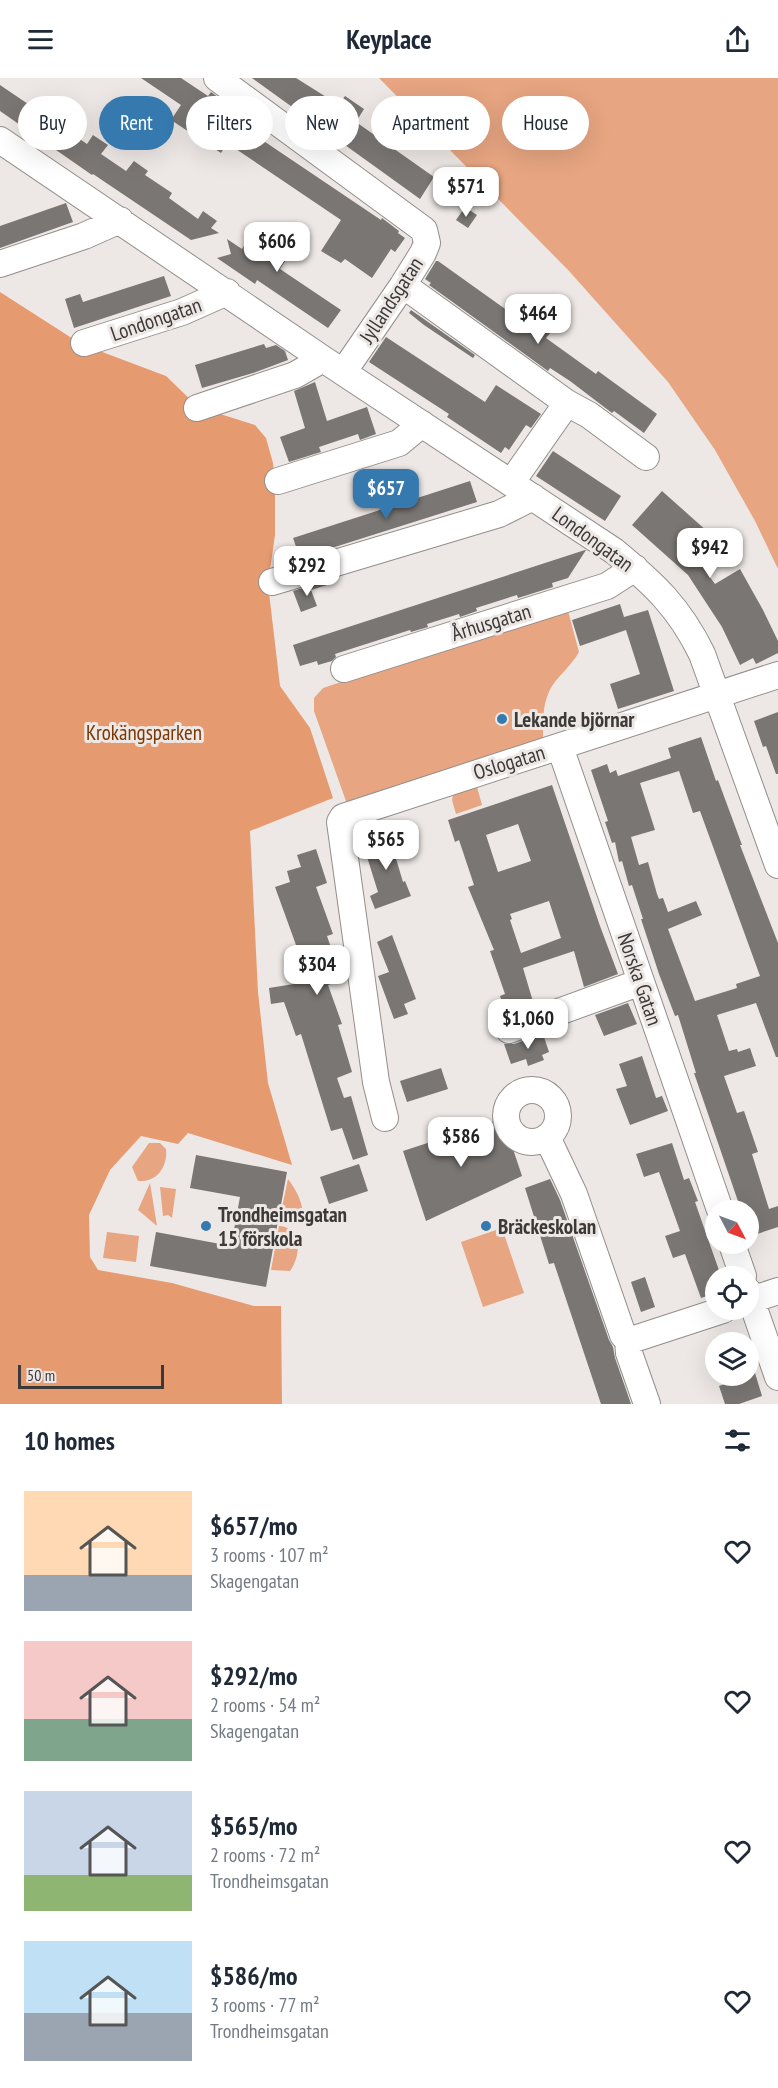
<!DOCTYPE html>
<html lang="en">
<head>
<meta charset="utf-8">
<style>
  :root { --surface:#fff; --page:#f6f6f7; --text:#1f2937; --muted:#747a83; --accent:#3579af }
  body { margin:0; font-family:"PT Sans Narrow",sans-serif; background:var(--page); color:var(--text); height:100vh; display:flex; flex-direction:column; font-size:22px; white-space:nowrap }
  * { box-sizing:border-box; margin:0 }
  p { font-size:20px; color:var(--muted) }
  .icon { flex:none; width:33px; height:33px; fill:none; stroke:currentColor; stroke-width:2; stroke-linecap:round; stroke-linejoin:round }
  .map { position:relative; height:1326px; overflow:hidden }
  .sheet { display:flex; flex-direction:column; background:var(--surface); flex:1 }
  .sheet>* { flex:none }
  .top-card { position:absolute; left:18px; top:18px; width:742px; height:54px; display:flex; gap:12px }
  .needle { width:39px; rotate:131deg }
  .buttons { position:absolute; left:705px; top:1122px; display:grid; gap:12px }
  .buttons a { display:grid; place-items:center; width:54px; height:54px; border-radius:50%; background:var(--surface); box-shadow:0 6px 24px #0002; font-size:30px }
  .scale { position:absolute; left:18px; bottom:15px; width:146px; box-sizing:border-box; padding-left:6px; border:3px solid #3c3a39; border-top:0; font-size:16px; line-height:21px; white-space:nowrap; color:#3c3a39; -webkit-text-stroke:4px #ede8e5; paint-order:stroke }
  .price { position:absolute; translate:-50% -51px; padding:0 14px; border-radius:12px; background:#fff; color:#222; font-size:20px; line-height:39px; filter:drop-shadow(0 2px 3px #0008) }
  .price::after { content:''; position:absolute; left:50%; top:36px; width:18px; height:14px; margin-left:-9px; background:inherit; clip-path:polygon(0 0,100% 0,50% 100%) }
  .price.selected { background:var(--accent); color:#fff }
  ul { padding:0; list-style:none }
  li { display:flex; align-items:center; gap:18px; height:150px; padding:0 24px }
  li span { display:grid; place-items:center; flex:none; width:168px; height:120px; border-radius:0px; color:#555 }
  li>.icon { margin-inline-start:auto }
  span .icon { width:72px; height:72px; fill:#fffc; stroke-width:1 }
  li b { font-size:26px }
  h2 { display:flex; justify-content:space-between; align-items:center; height:72px; padding:0 24px; font-size:26px }
  .chip { padding:0 21px; border-radius:27px; background:var(--surface); box-shadow:0 6px 24px #0002; font-size:21px; line-height:54px }
  .chip.selected { background:var(--accent); color:#fff }
  header { display:flex; justify-content:space-between; align-items:center; height:78px; padding:0 24px; background:var(--surface); font-size:27px; font-weight:700 }
  .map>svg:first-child { display:block }
</style>
</head>
<body>
<header><svg class="icon" aria-label="menu" viewBox="0 0 24 24"><path d="M4 6h16M4 12h16M4 18h16"/></svg>Keyplace<svg class="icon" aria-label="share" viewBox="0 0 24 24"><path d="M12 15V3M7 8l5-5 5 5M5 13v7h14v-7"/></svg></header>
<div class="map">
<svg width="778" height="1326" viewBox="0 0 778 1326">
  <rect width="100%" height="100%" fill="#ede8e5"/>
  <path fill="#e7a581" d="M379,0H778V491L755,443L715,372L668,304L569,193Z
    M567,529L579,574C572,587 560,596 552,608C542,625 543,642 543,661L347,726L314,633V620L323,610Z
    M477,709L482,727L456,736L452,722L453,717Z
    M149,1065H160L166,1071C168,1088 157,1105 138,1103L132,1089Z
    M288,1101C295,1110 305,1127 302,1139L298,1141L281,1134Z
    M150,1105L157,1148L138,1132Z
    M160,1109L176,1111L172,1140L168,1137L163,1138Z
    M279,1148C303,1149 301,1178 290,1193L271,1192Z
    M502,1150L524,1215L483,1229L461,1164Z
    M107,1154L139,1158L136,1184L103,1180Z"/>
  <path fill="#e69a70" d="M0,214L81,266L166,298L198,329L255,347L266,360L273,385L275,404V457L268,506L280,608L310,650L333,720L250,753L258,914L268,1005L292,1087L188,1055L178,1066L141,1058L110,1092L89,1137L90,1179L98,1192L172,1205L254,1228H281L282,1326H0Z"/>
  <path fill="#7a7673" fill-rule="evenodd" d="M141,0H181L208,18L211,14L230,28L226,35L241,45L240,47L381,142L382,140L399,153L398,155L405,160L395,174L391,171L372,200L345,181L341,185L321,173L341,142L227,65L221,75L171,42L181,27Z
    M252,0H296L339,27L345,18L364,31L356,44L434,99L420,121Z
    M0,7L87,66L93,57L108,67L101,76L126,93L134,83L148,93L145,97L172,115L169,120L198,141L203,133L217,143L211,150L219,155L191,162L93,96L92,97L0,33Z
    M66,125L73,144L0,170V148Z
    M465,129L477,137L468,150L456,142Z
    M257,146L294,169L280,191L341,232L328,250L257,202L255,206L217,180L231,176L227,161L242,171Z
    M436,183H438L508,233L511,229L520,234L521,233L551,254L546,260L596,296L598,293L657,336L644,355L614,333L612,335L570,303L550,290L548,293L429,207L431,205L425,201Z
    M164,198L171,218L74,250L65,221L80,216L83,224Z
    M411,232L475,277L473,280L424,247L409,235Z
    M386,259L485,324L496,307L541,336L531,350L526,347L509,372L505,369L501,375L447,339L449,336L369,284Z
    M264,266L266,270L276,267L285,273L288,282L253,295L202,310L195,287Z
    M315,304L327,343L367,329L376,356L360,362L358,356L319,369L321,374L289,384L280,359L305,350L294,313Z
    M553,373L621,418L605,443L536,398Z
    M470,403L477,424L300,480L293,460Z
    M662,413L717,462L698,483L715,506L740,491L763,532L778,563V575L756,586L753,580L740,587L722,549L688,497L632,447Z
    M585,472H586L568,500L552,505L553,509L518,520L517,517L476,530L477,533L460,539L459,536L427,546L428,549L411,554L410,552L335,576L336,579L332,583L318,587L317,583L300,588L293,567Z
    M326,503L327,507L311,512L317,528L301,534L293,513Z
    M620,526L624,539L648,532L674,613L618,631L610,606L640,596L626,552L580,568L572,542Z
    M778,634V696H776L766,668L763,669L754,643Z
    M701,659L716,703L718,702L742,767H740L778,865V979H776L756,925L717,937L729,973L737,971L738,974L750,970L756,988L724,998L737,1035L744,1033L758,1074L752,1076L769,1131L778,1128V1149L748,1159V1132H741L694,995H696L678,937L675,938L659,896L641,841H643L632,807L629,808L622,783L619,784L615,764L612,765L605,744L608,743L591,692L607,686L610,695L616,692L618,698L671,680L668,670ZM679,693L693,735L700,733L760,898L736,906L737,910L695,923L668,851L702,837L696,823L668,834L663,820L659,821L657,816L648,784L639,787L631,759L655,752L640,705Z
    M552,707L600,848L618,896L584,909L574,873L523,890L534,927L506,937L500,918L505,916L490,873L494,872L468,809L474,807L459,762L455,764L448,742ZM518,746L531,783L498,794L486,757ZM549,823L561,860L521,875L510,842L512,841L510,836Z
    M398,755L403,771L394,774L403,804L405,803L411,818L375,831L370,818L378,814L363,766Z
    M316,771L327,805L316,809L333,856L327,858L342,902L328,907L342,946L338,947L352,994L337,1000L344,1020L351,1018L368,1077L353,1082L342,1050L331,1053L301,956L296,958L284,924L271,926L269,910L300,905L292,881L300,878L275,809L290,804L287,793L301,789L297,777Z
    M392,857L416,921L404,926L408,936L394,941L378,898L389,894L377,864Z
    M628,925L637,946L604,958L595,937Z
    M543,956L549,974L542,977L544,982L528,988L526,981L511,986L504,966H514Z
    M642,978L656,1020L662,1018L668,1033L630,1047L616,1011L627,1008L619,986Z
    M441,990L448,1011L407,1024L400,1003Z
    M498,1042L503,1059L508,1056L522,1098L426,1143L403,1073Z
    M672,1065L684,1102L689,1100L698,1123L695,1124L721,1198H716V1215L701,1220L685,1176L673,1180L665,1158L680,1153L659,1094L644,1099L636,1076Z
    M196,1077L287,1094L266,1209L150,1188L156,1154L231,1168L240,1119L190,1110Z
    M359,1086L368,1113L329,1126L320,1099Z
    M550,1101L560,1122L609,1262L613,1269L615,1280L631,1326H601L554,1185L549,1186L525,1110Z
    M645,1199L655,1229L641,1234L631,1204Z
    M755,1295L762,1318L739,1326H725L719,1308Z"/>
  <g fill="none" stroke-linecap="round" stroke-linejoin="round">
    <g stroke="#938e8b" stroke-width="28">
      <path id="minor" d="M217,0L424,152L427,165L423,175L403,207L344,293
        M0,62L323,281L614,473C654,506 679,529 702,576L778,787
        M0,186L84,158L120,142
        M403,207L567,325L589,337L646,379
        M84,265L182,234L227,214
        M197,330L295,297L323,281
        M278,403L399,365L422,346
        M511,405L567,325
        M272,504L499,436L533,419
        M344,591L607,508L635,490
        M560,669L720,1132
        M509,952L641,904
        M506 1038a26 26 0 1 1 52 0a26 26 0 1 1-52 0Z
        M385,1040L376,1004L340,744L343,739L778,597
        M547,1059L574,1116L623,1257L628,1263L629,1275L647,1326
        M732,1166L743,1198
        M748,1213L778,1299
        M748,1223L778,1213
        M628,1263L723,1232"/>
    </g>
    <use href="#minor" stroke="#fff" stroke-width="26"/>
  </g>
  <g fill="#3579af" stroke="#ede8e5" stroke-width="2">
    <circle cx="502" cy="641" r="6"/>
    <circle cx="206" cy="1148" r="6"/>
    <circle cx="486" cy="1148" r="6"/>
  </g>
  <g text-anchor="middle" dominant-baseline="central" stroke-width="6" stroke-linejoin="round" paint-order="stroke">
    <g font-size="21" fill="#3c3a39" stroke="#ede8e5">
      <text transform="translate(391 222) rotate(-57)">Jyllandsgatan</text>
      <text transform="translate(156 241) rotate(-19)">Londongatan</text>
      <text transform="translate(593 461) rotate(36)">Londongatan</text>
      <text transform="translate(491 544) rotate(-17)">Århusgatan</text>
      <text transform="translate(509 684) rotate(-17)">Oslogatan</text>
      <text transform="translate(640 901) rotate(71)">Norska Gatan</text>
    </g>
    <g font-size="21" font-weight="bold" fill="#3c3a39" stroke="#ede8e5" text-anchor="start">
      <text x="514" y="641">Lekande björnar</text>
      <text x="218" y="1136">Trondheimsgatan<tspan x="218" dy="24">15 förskola</tspan></text>
      <text x="498" y="1148">Bräckeskolan</text>
    </g>
    <g font-size="21" fill="#7a3603" stroke="#ede8e5">
      <text x="144" y="654">Krokängsparken</text>
    </g>
  </g>
</svg>
<div class="buttons">
<a><svg class="needle" viewBox="-14 -14 28 28"><path d="M0-13l5 13h-10z" fill="#e53935"/><path d="M0 13l5-13h-10z" fill="#747a83"/></svg></a>
<a><svg class="icon" aria-label="locate" viewBox="0 0 24 24"><circle cx="12" cy="12" r="6"/><path d="M12 2v4M12 18v4M2 12h4M18 12h4"/></svg></a>
<a><svg class="icon" aria-label="layers" viewBox="0 0 24 24"><path d="M12 4l9 5-9 5-9-5zM3 14l9 5 9-5"/></svg></a>
</div>
<div class="scale">50 m</div>
<b class="price" style="left:466px;top:140px">$571</b>
<b class="price" style="left:277px;top:195px">$606</b>
<b class="price" style="left:538px;top:267px">$464</b>
<b class="price selected" style="left:386px;top:442px">$657</b>
<b class="price" style="left:710px;top:501px">$942</b>
<b class="price" style="left:307px;top:519px">$292</b>
<b class="price" style="left:386px;top:793px">$565</b>
<b class="price" style="left:317px;top:918px">$304</b>
<b class="price" style="left:528px;top:972px">$1,060</b>
<b class="price" style="left:461px;top:1090px">$586</b>
<div class="top-card">
<a class="chip">Buy</a>
<a class="chip selected">Rent</a>
<a class="chip">Filters</a>
<a class="chip">New</a>
<a class="chip">Apartment</a>
<a class="chip">House</a>
</div>
</div>
<section class="sheet">
<h2>10 homes<svg class="icon" aria-label="filters" viewBox="0 0 24 24"><path d="M4 7h16M4 17h16"/><circle cx="9" cy="7" r="2"/><circle cx="15" cy="17" r="2"/></svg></h2>
<ul>
<li><span style="background:linear-gradient(#ffd9b3 70%,#9aa5b1 0)"><svg class="icon" aria-label="home" viewBox="0 0 24 24"><path d="M3 11l9-7 9 7M6 9v11h12V9"/></svg></span><div><b>$657/mo</b><p>3 rooms · 107 m²</p><p>Skagengatan</p></div><svg class="icon" aria-label="heart" viewBox="0 0 24 24"><path d="M12 20l-8-8c-3-5 5-10 8-4 3-6 11-1 8 4z"/></svg></li>
<li><span style="background:linear-gradient(#f6c9c9 65%,#7fa58c 0)"><svg class="icon" aria-label="home" viewBox="0 0 24 24"><path d="M3 11l9-7 9 7M6 9v11h12V9"/></svg></span><div><b>$292/mo</b><p>2 rooms · 54 m²</p><p>Skagengatan</p></div><svg class="icon" aria-label="heart" viewBox="0 0 24 24"><path d="M12 20l-8-8c-3-5 5-10 8-4 3-6 11-1 8 4z"/></svg></li>
<li><span style="background:linear-gradient(#c9d6e8 70%,#8fb573 0)"><svg class="icon" aria-label="home" viewBox="0 0 24 24"><path d="M3 11l9-7 9 7M6 9v11h12V9"/></svg></span><div><b>$565/mo</b><p>2 rooms · 72 m²</p><p>Trondheimsgatan</p></div><svg class="icon" aria-label="heart" viewBox="0 0 24 24"><path d="M12 20l-8-8c-3-5 5-10 8-4 3-6 11-1 8 4z"/></svg></li>
<li><span style="background:linear-gradient(#bfe0f5 60%,#9aa5b1 0)"><svg class="icon" aria-label="home" viewBox="0 0 24 24"><path d="M3 11l9-7 9 7M6 9v11h12V9"/></svg></span><div><b>$586/mo</b><p>3 rooms · 77 m²</p><p>Trondheimsgatan</p></div><svg class="icon" aria-label="heart" viewBox="0 0 24 24"><path d="M12 20l-8-8c-3-5 5-10 8-4 3-6 11-1 8 4z"/></svg></li>
</ul>
</section>
</body>
</html>
